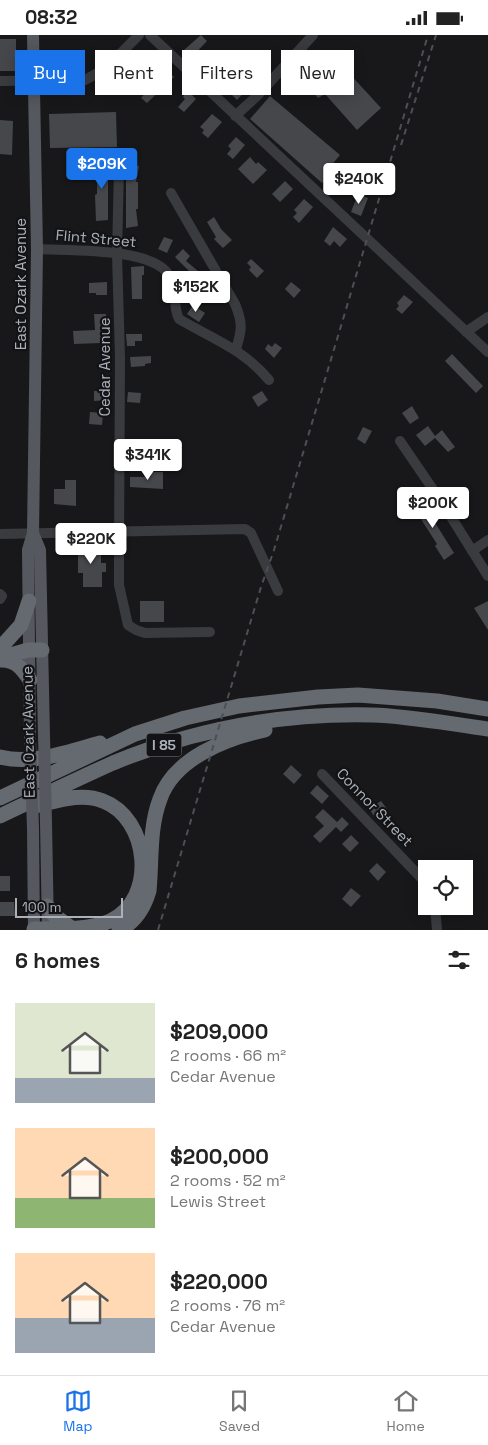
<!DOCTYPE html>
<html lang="en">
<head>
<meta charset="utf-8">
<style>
  :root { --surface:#fff; --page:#f6f6f6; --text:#222; --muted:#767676; --line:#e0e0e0; --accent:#1a73e8 }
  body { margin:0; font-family:"Space Grotesk",sans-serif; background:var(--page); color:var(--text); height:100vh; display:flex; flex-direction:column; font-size:19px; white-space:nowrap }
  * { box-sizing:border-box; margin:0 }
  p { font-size:16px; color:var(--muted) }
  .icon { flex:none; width:28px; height:28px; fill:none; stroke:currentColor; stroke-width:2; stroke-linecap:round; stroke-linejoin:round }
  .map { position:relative; height:895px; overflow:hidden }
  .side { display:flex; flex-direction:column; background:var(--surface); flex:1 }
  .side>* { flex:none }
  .banner { position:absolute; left:15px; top:15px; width:459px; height:45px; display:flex; gap:10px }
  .buttons { position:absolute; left:418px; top:825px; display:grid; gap:10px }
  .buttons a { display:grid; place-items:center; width:55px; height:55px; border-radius:0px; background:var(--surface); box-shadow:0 2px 12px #0003; font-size:25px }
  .scale { position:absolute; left:15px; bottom:12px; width:108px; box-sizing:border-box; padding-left:5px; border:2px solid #abb1ba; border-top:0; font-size:14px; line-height:18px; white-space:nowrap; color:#abb1ba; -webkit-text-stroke:4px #131315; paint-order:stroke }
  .price { position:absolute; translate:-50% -42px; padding:0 11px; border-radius:5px; background:#fff; color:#222; font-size:16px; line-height:32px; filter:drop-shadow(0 1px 2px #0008) }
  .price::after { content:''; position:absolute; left:50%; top:30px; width:15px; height:11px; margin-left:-8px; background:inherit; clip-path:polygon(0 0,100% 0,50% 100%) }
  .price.on { background:var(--accent); color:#fff }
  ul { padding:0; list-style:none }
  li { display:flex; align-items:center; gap:15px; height:125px; padding:0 15px }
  li span { display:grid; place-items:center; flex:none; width:140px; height:100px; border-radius:0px; color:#555 }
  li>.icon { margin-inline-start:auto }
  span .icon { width:60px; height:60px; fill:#fffc; stroke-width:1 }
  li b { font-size:21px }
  h2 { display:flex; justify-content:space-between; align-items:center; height:60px; padding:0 15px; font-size:21px }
  .chip { padding:0 18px; border-radius:0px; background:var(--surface); box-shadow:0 2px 12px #0003; font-size:18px; line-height:45px }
  .chip.on { background:var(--accent); color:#fff }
  .status { display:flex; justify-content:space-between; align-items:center; height:35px; padding:0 25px; background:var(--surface); direction:ltr }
  .status svg { height:14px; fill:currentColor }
  .tab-bar { display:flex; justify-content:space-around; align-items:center; height:70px; border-top:1px solid var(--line); background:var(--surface); font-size:14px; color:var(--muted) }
  .tab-bar a { display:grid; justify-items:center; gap:2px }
  .tab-bar .on { color:var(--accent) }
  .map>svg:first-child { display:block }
</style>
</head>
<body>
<div class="status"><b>08:32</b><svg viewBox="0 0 49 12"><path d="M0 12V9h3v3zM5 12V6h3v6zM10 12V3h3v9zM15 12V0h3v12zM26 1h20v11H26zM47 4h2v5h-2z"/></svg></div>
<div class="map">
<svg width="488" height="895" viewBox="0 0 488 895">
  <rect width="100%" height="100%" fill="#18181a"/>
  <path fill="#45474a" d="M201,0L207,6L192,22L184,15Z
    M0,4H16V36H0Z
    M337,25L381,73L357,95L325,59L318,63L306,49Z
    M222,26L227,31L214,43L207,36L214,29L216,31Z
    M165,34L174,42L147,68L141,63Z
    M244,46L250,51L237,65L229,57L235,50L238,52Z
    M188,56L196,64L184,77L178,72L185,64L183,62Z
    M270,61L340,120L325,138L329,141L322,148L250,84Z
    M116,77L117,112L50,113L49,79Z
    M212,79L222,87L208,103L202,98L204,95L200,92Z
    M0,85L13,86L12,120L0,119Z
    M236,102L245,110L233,124L227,119L231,114L228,111Z
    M250,122L256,129L258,127L267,135L253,149L238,134Z
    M108,125V185L96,186L95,160L97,159V135L92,136V126Z
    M126,128L139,131L136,147H138V174H136L138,191L126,193Z
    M285,146L293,154L280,167L272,159Z
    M358,159L368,163L361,181L351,177Z
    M304,164L313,172L299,188L293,182L297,178L294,175Z
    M214,182L221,194L232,205L223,213L214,204L216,202L207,187Z
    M333,192L347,204L340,212L334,206L330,211L324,206Z
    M164,202L173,205L167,218L158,214Z
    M183,214L190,221L186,226L204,241L199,248L187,239L189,236L175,222Z
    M251,224L264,236L257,243L249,235L251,232L247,228Z
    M144,231V240H142V264H132L131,232Z
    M107,247V260H96V258H89V248Z
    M291,247L301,255L294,263L285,254Z
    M404,260L413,267L402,279L396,274L399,271L397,268Z
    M193,270L205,278L199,287L187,279Z
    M94,279H106L107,289H101V308L74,309L73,296L95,295Z
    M126,299H142V306H135V311H127Z
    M275,308L282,313L274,323L265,314L268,309L272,312Z
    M452,319L483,351L476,358L445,326Z
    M151,321V328L145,329V331L131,332L130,322Z
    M94,356H107V365L94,366Z
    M262,356L268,365L258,372L252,362Z
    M128,357L141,358L140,368L127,367Z
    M412,371L419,383L410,389L402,378Z
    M90,377L103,378L102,390L89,389Z
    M428,391L435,401L442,395L455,412L448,417L435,403L425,411L416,400Z
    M363,392L372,396L365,409L357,404Z
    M150,437H163V454L130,452V442H151Z
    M65,445H76V471L54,469V454H65Z
    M419,462L454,518L444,525L435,511L437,509L410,467Z
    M78,510H101V528H106V537H102V552H83V538H78Z
    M140,566H164V587H140Z
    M488,566V595L474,573Z
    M291,730L302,740L294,749L283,739Z
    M317,750L329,761L322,769L310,758Z
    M381,766L387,774L375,782L369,774Z
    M323,774L337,787L342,782L349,789L341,797L336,792L320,808L313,801L324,791L315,782Z
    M351,800L359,808L350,817L342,809Z
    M377,828L386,837L378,846L369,836Z
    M0,841H10V856H0Z
    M351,853L361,861L351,872L342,864Z
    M0,867H14L15,881H0Z"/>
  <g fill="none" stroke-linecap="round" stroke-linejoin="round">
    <path stroke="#393b3f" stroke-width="10" d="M150,0L488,317
      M0,46L85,45L105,34L139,0
      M235,81L257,61L313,0
      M119,132L117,219L120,322L119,516V550L128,590L136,595L145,598L210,597
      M171,158L235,269C243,288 242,295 236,314
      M37,214C69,216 151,212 169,240C178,254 172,271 179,284C213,304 243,314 269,345
      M466,297L488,282
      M400,406L443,469L488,541
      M0,499L245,494L251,498L278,556
      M472,516L488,505
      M0,559L2,561L0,564
      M322,739L426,848
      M435,871L437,895"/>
    <path stroke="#55585e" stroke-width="12" d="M33,498L40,515L44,701
      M30,704L28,515L33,498L37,214L33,0
      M46,788L48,895
      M33,793L34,895"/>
    <path stroke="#656970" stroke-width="15" d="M2,611L21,590L29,566
      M0,623L28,615H42
      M0,625C15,624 22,633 30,645
      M0,722C33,730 68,717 100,708
      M0,763L135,699L185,683L239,671L318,662L358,660L437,666L488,674
      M0,781C38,763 75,745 113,728C195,694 283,678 372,680C410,681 450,689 488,694
      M47,871L55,881L70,892
      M34,894C56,894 90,895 110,886C158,864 149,783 103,766C81,757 57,766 35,771
      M119,895C136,887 144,873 149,856C152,825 149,793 160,764C174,723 227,703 265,695"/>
    <path stroke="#4c4f54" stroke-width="2" stroke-dasharray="6 5" stroke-linecap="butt" d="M401,110L436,0
      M158,895L261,552L274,515L428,0"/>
    <path stroke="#55585e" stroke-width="12" d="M44,701L46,788
      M30,704L33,793"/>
  </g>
  <g text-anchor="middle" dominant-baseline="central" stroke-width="4.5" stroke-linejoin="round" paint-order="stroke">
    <rect fill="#131315" stroke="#7d8288" stroke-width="1" x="146.5" y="698.5" width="35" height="23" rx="4"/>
    <g font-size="14" font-weight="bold" fill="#abb1ba">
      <text x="164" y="710">I 85</text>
    </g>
    <g font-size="15" fill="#abb1ba" stroke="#131315">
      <text transform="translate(96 203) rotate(5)">Flint Street</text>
      <text transform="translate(20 249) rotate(-90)">East Ozark Avenue</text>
      <text transform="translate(104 332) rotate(-90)">Cedar Avenue</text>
      <text transform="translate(28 697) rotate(-91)">East Ozark Avenue</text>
      <text transform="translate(375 772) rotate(46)">Connor Street</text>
    </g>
  </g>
</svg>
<div class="buttons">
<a><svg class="icon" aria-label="locate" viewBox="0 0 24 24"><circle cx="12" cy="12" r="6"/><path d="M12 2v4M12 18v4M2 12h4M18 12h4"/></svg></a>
</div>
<div class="scale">100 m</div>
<b class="price on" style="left:102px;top:155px">$209K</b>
<b class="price" style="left:359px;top:170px">$240K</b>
<b class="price" style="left:196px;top:278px">$152K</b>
<b class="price" style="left:148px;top:446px">$341K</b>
<b class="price" style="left:433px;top:494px">$200K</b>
<b class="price" style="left:91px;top:530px">$220K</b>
<div class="banner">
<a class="chip on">Buy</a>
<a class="chip">Rent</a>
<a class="chip">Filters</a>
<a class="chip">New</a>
</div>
</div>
<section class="side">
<h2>6 homes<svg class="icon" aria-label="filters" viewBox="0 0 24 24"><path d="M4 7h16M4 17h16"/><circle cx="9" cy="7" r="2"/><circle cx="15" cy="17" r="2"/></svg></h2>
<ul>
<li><span style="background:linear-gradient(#dfe7d0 75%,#9aa5b1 0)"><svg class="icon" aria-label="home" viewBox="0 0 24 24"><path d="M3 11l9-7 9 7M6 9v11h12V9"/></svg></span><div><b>$209,000</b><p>2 rooms · 66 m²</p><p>Cedar Avenue</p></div></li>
<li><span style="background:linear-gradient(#ffd9b3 70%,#8fb573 0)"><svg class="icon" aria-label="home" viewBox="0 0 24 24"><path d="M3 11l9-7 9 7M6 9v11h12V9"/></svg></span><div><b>$200,000</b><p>2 rooms · 52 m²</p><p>Lewis Street</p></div></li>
<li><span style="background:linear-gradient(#ffd9b3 65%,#9aa5b1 0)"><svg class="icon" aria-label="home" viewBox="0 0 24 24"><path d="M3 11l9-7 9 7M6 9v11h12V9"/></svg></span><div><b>$220,000</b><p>2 rooms · 76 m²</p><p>Cedar Avenue</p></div></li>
</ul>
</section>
<nav class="tab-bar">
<a class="on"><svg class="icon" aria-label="map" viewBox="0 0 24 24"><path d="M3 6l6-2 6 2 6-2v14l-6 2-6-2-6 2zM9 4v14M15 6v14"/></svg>Map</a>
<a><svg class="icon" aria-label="saved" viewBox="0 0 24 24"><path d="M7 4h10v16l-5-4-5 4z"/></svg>Saved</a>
<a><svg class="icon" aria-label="home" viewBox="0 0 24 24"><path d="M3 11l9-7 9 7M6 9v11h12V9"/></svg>Home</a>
</nav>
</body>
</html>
